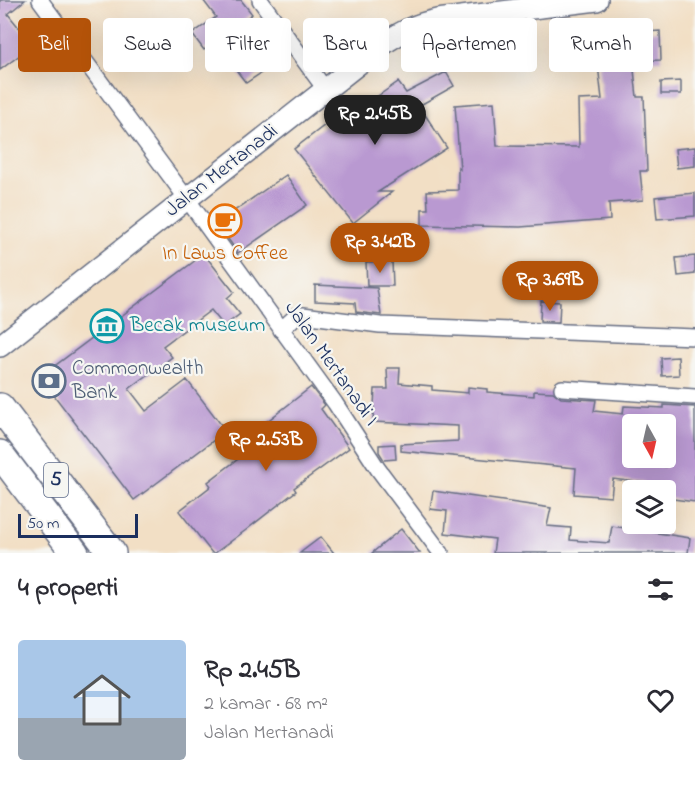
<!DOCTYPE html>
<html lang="id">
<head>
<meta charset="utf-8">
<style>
  :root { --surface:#fff; --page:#f2f2f3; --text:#2b2b33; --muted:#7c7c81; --accent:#b45309 }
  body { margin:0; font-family:"Indie Flower",sans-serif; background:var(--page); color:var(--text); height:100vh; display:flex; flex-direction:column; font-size:22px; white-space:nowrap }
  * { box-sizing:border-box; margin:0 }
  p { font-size:20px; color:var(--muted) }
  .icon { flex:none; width:33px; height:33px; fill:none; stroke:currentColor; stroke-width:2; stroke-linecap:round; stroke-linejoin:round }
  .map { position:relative; height:553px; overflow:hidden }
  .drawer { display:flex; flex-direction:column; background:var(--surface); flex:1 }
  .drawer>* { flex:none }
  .hud { position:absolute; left:18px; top:18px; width:660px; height:54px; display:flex; gap:12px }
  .needle { width:39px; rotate:172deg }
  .tools { position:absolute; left:622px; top:414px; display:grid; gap:12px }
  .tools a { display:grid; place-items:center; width:54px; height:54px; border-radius:6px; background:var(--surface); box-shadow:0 6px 24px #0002; font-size:30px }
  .scale { position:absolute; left:18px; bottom:15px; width:120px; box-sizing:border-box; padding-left:6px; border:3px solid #1b2f5e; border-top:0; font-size:16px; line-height:21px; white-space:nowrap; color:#1b2f5e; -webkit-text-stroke:4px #f6f6f2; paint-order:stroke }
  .price { position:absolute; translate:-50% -51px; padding:0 14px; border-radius:21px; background:var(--accent); color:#fff; font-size:20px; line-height:39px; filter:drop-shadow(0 2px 3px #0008) }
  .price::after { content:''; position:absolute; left:50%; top:36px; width:18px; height:14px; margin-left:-9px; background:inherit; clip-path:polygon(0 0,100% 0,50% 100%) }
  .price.on { background:#222; color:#fff }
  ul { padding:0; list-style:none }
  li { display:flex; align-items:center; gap:18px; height:150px; padding:0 18px }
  li span { display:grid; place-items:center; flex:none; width:168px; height:120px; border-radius:6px; color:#555 }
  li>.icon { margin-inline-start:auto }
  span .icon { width:72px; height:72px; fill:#fffc; stroke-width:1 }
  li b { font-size:26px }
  h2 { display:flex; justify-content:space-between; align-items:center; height:72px; padding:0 18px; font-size:26px }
  .pill { padding:0 21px; border-radius:6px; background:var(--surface); box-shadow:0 6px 24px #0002; font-size:21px; line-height:54px }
  .pill.on { background:var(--accent); color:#fff }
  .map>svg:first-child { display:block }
</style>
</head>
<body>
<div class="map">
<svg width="695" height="553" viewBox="0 0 695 553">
  <rect width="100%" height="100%" fill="#f6f6f2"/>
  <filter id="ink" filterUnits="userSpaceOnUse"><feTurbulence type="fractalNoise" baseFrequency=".0167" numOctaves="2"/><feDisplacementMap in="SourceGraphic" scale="12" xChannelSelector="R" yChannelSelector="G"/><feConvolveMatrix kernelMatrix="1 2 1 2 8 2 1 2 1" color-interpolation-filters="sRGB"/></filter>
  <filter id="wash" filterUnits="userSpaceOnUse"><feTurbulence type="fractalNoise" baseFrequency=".008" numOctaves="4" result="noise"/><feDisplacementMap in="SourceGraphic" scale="24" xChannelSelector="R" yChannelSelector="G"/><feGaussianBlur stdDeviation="1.35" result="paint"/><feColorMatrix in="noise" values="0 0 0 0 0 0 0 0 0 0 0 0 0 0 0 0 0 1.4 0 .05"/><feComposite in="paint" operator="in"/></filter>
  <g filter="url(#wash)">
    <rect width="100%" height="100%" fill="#f2dfc5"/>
    <g id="blocks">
      <path fill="#b999d1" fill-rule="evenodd" d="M0,0H25L8,14L33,45L0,70Z
        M203,0H241L252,14L241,22L273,65L246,83L215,42L204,50L192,34L216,17Z
        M660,31L661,60L633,61L637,97H644L647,171H640L643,200L609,203L610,220L520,227L422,225V209H428L427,191L458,190V167L460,169L455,105L494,102L497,146L579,147L578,100L602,99L598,65H602L600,35Z
        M446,72L454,86L415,108L420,107L447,148L378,192H392L353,223L294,149L338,115L342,121L398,82L406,93Z
        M681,81V94H661V82Z
        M695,147V166L677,168L675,149Z
        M286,175L307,205L238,253L217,223Z
        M695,193V216L657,219L655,197Z
        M204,254L234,292L227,298L240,314L224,326L211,310L163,346L172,357L129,389L146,411L187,380L226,431L134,500L40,377Z
        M695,256V274L678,276L676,258Z
        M392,261L393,286H367L366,262Z
        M315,285L377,288L381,315L356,312L355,303L315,301Z
        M541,301L560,302L559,322L540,321Z
        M678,357L679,375L662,376L661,358Z
        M387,368H400L399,383L432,386V390L468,393V387L487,389V392L534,396V391L553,392L561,398L596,400L594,411L623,414L624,406L664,408V405L695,407V502L666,498V490H643L644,483L613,479L611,497L574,494L576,468L401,451V444L458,441V426L373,422L375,389H388ZM633,424H666V467L632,460Z
        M311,387L325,405L321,409L349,448L294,488L296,491L246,530L215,553H212L179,511L211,486L208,482L263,440L256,430Z
        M395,444L396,459L384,460L379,452V445Z
        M433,491L551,508L547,526L571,528L570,540L609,543L612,526L690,538L688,553H493L495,539L445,533L447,511L430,509Z
        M401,529L420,553H372Z
        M321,537L334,553H300Z"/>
    </g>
  </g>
  <g filter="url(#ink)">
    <use href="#blocks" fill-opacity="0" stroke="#666d82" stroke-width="1.5"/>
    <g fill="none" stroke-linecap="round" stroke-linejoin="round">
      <g stroke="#666d82" stroke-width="18">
        <path id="street" d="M40,0L187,199L335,403L378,469L441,553
          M260,0L325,89
          M281,330L296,316L303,315L380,325L695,337
          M562,388L695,397"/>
      </g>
      <g stroke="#666d82" stroke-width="24">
        <path id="secondary" d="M0,346L386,42C403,31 417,24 437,20L597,0"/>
      </g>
      <g stroke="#666d82" stroke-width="30">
        <path id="highway" d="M0,407L112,553
          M0,454L75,553"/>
      </g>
      <use href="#street" stroke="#fff" stroke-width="15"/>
      <use href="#secondary" stroke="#fff" stroke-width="21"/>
      <use href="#highway" stroke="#fff" stroke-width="27"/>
    </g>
  </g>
  <defs>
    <g id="cafe-ring" transform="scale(1.725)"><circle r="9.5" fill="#f6f6f2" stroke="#e8710a" stroke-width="1.5"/><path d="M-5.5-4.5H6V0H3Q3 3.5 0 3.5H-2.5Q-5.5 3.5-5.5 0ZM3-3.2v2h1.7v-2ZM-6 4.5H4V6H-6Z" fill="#e8710a"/></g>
    <g id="museum-ring" transform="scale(1.725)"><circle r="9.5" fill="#f6f6f2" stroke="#0f9aa8" stroke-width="1.5"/><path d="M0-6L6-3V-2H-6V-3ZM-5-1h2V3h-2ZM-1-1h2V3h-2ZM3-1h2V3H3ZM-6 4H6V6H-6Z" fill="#0f9aa8"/></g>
    <g id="bank-ring" transform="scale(1.725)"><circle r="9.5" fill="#f6f6f2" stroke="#5c6f8a" stroke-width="1.5"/><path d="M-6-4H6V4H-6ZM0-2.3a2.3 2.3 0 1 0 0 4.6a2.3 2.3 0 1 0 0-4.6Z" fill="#5c6f8a"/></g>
  </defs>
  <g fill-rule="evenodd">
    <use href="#cafe-ring" x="225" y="221"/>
    <use href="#museum-ring" x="107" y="326"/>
    <use href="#bank-ring" x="49" y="381"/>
  </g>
  <g text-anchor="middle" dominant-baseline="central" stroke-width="4.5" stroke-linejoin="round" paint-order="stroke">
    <rect fill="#f6f6f2" stroke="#5d6b8a" stroke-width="1.5" x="44" y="463" width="24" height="34" rx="4.5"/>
    <g font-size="20" font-weight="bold" fill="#1b2f5e">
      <text x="56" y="480">5</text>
    </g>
    <g font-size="21" fill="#1b2f5e" stroke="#f6f6f2">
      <text transform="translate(222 171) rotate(-38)">Jalan Mertanadi</text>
      <text transform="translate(331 364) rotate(55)">Jalan Mertanadi I</text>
    </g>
    <g font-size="21" fill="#c56008" stroke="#f6f6f2">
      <text x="225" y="254">In Laws Coffee</text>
    </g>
    <g font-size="21" fill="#0d838f" stroke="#f6f6f2" text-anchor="start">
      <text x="130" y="326">Becak museum</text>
    </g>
    <g font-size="21" fill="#4e5e75" stroke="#f6f6f2" text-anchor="start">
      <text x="72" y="369">Commonwealth<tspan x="72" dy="24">Bank</tspan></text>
    </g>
  </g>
</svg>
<div class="tools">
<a><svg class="needle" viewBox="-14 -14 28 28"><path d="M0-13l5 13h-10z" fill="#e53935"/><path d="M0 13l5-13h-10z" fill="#7c7c81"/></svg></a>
<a><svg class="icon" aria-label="layers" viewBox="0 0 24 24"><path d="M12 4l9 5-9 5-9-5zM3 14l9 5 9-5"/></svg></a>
</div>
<div class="scale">50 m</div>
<b class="price on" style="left:375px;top:146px">Rp 2.45B</b>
<b class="price" style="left:380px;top:274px">Rp 3.42B</b>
<b class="price" style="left:550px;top:312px">Rp 3.69B</b>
<b class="price" style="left:266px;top:472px">Rp 2.53B</b>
<div class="hud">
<a class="pill on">Beli</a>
<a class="pill">Sewa</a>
<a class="pill">Filter</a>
<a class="pill">Baru</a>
<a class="pill">Apartemen</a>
<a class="pill">Rumah</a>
</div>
</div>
<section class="drawer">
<h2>4 properti<svg class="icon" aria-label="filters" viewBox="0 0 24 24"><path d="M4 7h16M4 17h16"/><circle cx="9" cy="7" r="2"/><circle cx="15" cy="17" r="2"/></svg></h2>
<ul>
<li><span style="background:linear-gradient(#a9c7e8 65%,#9aa5b1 0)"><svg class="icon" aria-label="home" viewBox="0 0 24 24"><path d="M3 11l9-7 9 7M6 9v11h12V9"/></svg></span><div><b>Rp 2.45B</b><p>2 kamar · 68 m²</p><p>Jalan Mertanadi</p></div><svg class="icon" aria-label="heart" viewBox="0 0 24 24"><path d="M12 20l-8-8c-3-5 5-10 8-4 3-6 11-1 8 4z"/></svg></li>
</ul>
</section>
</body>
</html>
